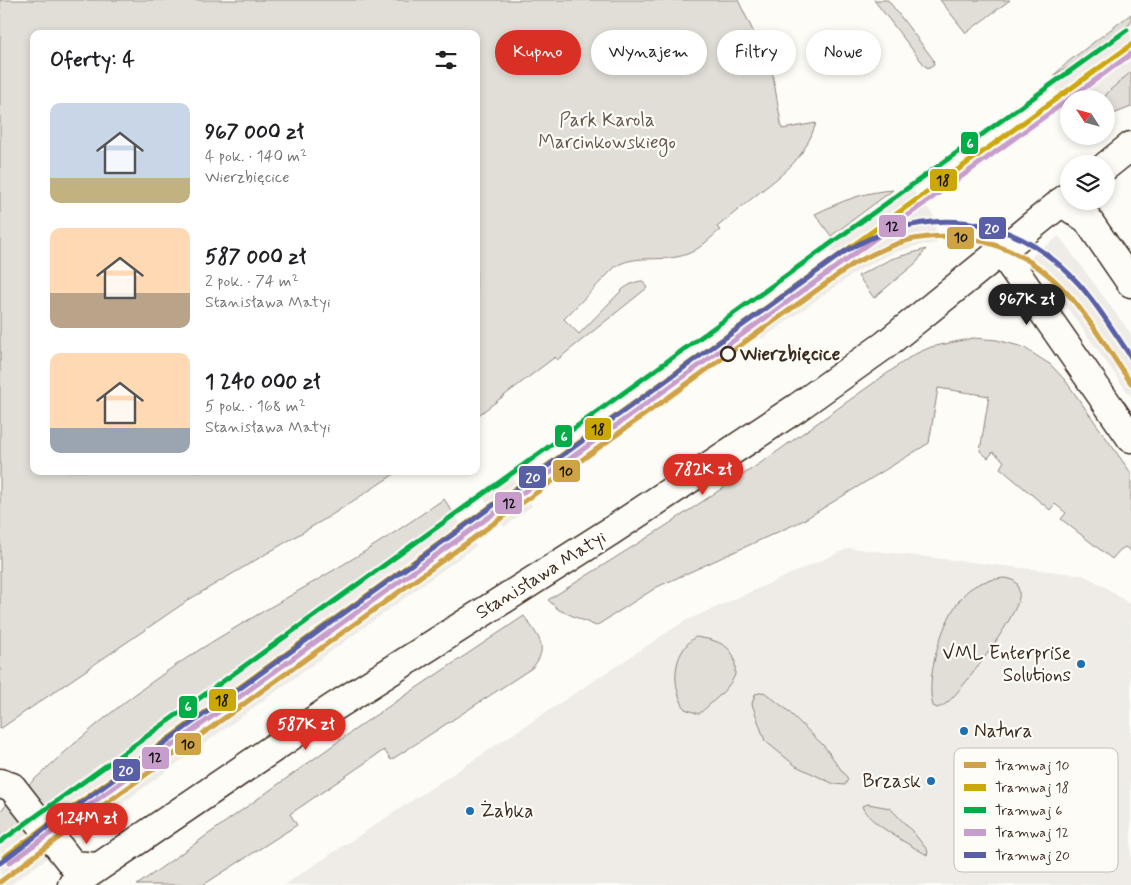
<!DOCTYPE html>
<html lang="pl">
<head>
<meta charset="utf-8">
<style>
  :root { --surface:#fff; --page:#f6f6f6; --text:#202124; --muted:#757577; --accent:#d93025 }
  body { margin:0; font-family:Mynerve,sans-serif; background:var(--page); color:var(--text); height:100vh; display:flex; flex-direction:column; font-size:19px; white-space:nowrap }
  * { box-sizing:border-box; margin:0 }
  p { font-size:16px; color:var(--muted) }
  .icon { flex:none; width:28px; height:28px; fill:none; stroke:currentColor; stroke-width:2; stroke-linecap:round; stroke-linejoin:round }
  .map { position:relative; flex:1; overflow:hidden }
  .panel { position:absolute; left:30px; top:30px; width:450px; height:445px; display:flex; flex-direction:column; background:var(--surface); border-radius:10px; box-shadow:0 2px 8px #0003 }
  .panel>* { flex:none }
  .top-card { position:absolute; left:495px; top:30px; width:475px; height:45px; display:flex; gap:10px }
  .needle { width:32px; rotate:306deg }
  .fabs { position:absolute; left:1060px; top:90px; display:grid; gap:10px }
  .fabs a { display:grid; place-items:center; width:55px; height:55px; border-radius:50%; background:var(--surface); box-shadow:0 2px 8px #0003; font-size:25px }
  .price { position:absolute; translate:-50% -42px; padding:0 11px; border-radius:18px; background:var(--accent); color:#fff; font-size:16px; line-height:32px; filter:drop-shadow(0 1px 2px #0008) }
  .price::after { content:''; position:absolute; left:50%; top:30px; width:15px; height:11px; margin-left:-8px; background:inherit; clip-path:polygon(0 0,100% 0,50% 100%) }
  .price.on { background:#222; color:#fff }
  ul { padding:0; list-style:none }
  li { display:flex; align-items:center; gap:15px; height:125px; padding:0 20px }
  li span { display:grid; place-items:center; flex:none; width:140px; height:100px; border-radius:10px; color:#555 }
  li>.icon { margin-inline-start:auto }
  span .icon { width:60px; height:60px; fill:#fffc; stroke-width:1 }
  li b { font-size:21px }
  h2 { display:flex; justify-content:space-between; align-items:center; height:60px; padding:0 20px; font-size:21px }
  .pill { padding:0 18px; border-radius:22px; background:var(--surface); box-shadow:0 2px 8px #0003; font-size:18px; line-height:45px }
  .pill.on { background:var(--accent); color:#fff }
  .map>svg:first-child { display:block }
</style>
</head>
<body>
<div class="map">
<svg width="1131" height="885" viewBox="0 0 1131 885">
  <rect width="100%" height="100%" fill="#fdfcf7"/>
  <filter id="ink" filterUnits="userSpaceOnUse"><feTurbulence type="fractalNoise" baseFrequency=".02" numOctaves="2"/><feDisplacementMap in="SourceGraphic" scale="10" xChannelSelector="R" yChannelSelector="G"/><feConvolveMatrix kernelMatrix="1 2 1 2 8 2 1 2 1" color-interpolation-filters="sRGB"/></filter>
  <g filter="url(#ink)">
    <path fill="#efece7" d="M1131,23V72L1110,90L1103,99H1069V101L1065,104L1053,86L1049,83Z
      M909,185L934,216L937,243L916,246L895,252L876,261L856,272L762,339L755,330L525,495L532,506L504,527L481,495L510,474L517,484L835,255L828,246Z
      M1059,236L1131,334V397L1031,257Z
      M454,514L476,546L10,885H0V844Z
      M849,548L1083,575L1102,585L1131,605V885H284L683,622Z"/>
    <path fill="#e1ded7" stroke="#8e847a" d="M0,0H738L772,70L782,129L816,123C805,157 787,171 760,192C746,203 732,215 717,227L720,230C708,240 696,253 681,256C659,262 634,254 615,267L564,319L579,334L623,289C629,285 635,281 643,281L647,288L557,360L555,357L476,417V34H34V471H399L330,516L190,599L0,729Z
      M874,0H888L933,59L934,64L928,68L925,66Z
      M940,0H1010L966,33Z
      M1131,14V23L1072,65L1054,75L1069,61Z
      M1131,72V107L1106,117V99H1103L1110,90Z
      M893,190L831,236L815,214C842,201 863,192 893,190Z
      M926,249L917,262L874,298L858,276L891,259Z
      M973,338L997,340L1023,347L1051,365L1065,380L1131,473V551L1125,547L1120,550L1112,559L1061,519L1066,513L1055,504L1050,510L1000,468L1004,461L993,452L988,458L980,451L989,396L938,388L929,443L802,521L657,587L596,626L559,610L548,600L664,527L768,458L913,355L931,347Z
      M444,499L454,514L0,844V811C48,767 96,722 149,684C209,640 276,605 339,567C375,546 409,523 444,499Z
      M1006,578L1013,580L1017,583C1018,588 1020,593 1019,598C1015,619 964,688 947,703C944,705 941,707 937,708L933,706C924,676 945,608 970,589C981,581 993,579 1006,578Z
      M524,616C537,635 551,647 532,668L391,760L384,750L290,814L297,825L203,885H137L367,721Z
      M695,637C712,639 735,644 735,665C735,669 736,673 734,677C726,692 711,703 699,714L685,709C671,685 672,654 695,637Z
      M764,692L786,709L824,746L848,779L845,785L834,784L796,766L765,741L752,704L755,694Z
      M868,804L890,808L913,832L928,851L927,855C912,846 866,822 862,806Z"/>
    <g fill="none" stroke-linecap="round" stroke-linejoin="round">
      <g stroke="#3b2a1e" stroke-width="31">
        <path id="minor" d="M1061,202L1087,219L1131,283
          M1001,251L1131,438"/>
      </g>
      <g stroke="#3b2a1e" stroke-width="31">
        <path id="tertiary" d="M1106,166L1131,146
          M0,783L12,787L73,865L98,867
          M72,885L331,709L611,531L798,407L885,345L1069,196"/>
      </g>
      <use href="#minor" stroke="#fdfcf7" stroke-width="28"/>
      <use href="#tertiary" stroke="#fdfcf7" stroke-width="28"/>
      <g stroke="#fdfcf7" stroke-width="9">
        <path id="tram-1" d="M0,882L54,841L853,264C871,255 889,245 909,240C968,227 1027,249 1067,293C1090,318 1111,355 1131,383"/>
      </g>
      <g stroke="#fdfcf7" stroke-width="9">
        <path id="tram-2" d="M4,857L1131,45"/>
      </g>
      <g stroke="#fdfcf7" stroke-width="9">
        <path id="tram-3" d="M0,842L1127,30"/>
      </g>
      <g stroke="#fdfcf7" stroke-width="9">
        <path id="tram-4" d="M1069,99L1131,54
          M9,863L1069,99"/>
      </g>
      <g stroke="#fdfcf7" stroke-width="9">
        <path id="tram-5" d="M0,863L45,829L844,252C926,204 1012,211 1078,283C1098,305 1114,332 1131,357"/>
      </g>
      <use href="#tram-1" stroke="#cfa245" stroke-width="5"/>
      <use href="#tram-2" stroke="#cca708" stroke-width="5"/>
      <use href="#tram-3" stroke="#00ad46" stroke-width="5"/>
      <use href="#tram-4" stroke="#c79dcc" stroke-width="5"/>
      <use href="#tram-5" stroke="#595fa7" stroke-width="5"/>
    </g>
  </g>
  <circle fill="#fdfcf7" stroke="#3b2a1e" stroke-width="2.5" cx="728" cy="354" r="7"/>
  <g fill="#1f6fb2" stroke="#fdfcf7" stroke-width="2">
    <circle cx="1081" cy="664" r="5"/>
    <circle cx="964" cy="731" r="5"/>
    <circle cx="931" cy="781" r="5"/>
    <circle cx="470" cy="811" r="5"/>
  </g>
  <g text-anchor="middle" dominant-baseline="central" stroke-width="4.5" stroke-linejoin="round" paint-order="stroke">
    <g font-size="19" fill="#64574c" stroke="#fdfcf7">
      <text x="607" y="120">Park Karola<tspan x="607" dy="22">Marcinkowskiego</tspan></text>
    </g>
    <g font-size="19" font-weight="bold" fill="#3b2a1e" stroke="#fdfcf7" text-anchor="start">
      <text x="740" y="354">Wierzbięcice</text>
    </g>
    <g font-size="19" fill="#3b2a1e" stroke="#fdfcf7">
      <text transform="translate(541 575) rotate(-32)">Stanisława Matyi</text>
    </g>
    <g font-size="19" fill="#3b2a1e" stroke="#fdfcf7" text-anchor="end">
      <text x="1071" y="653">VML Enterprise<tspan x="1071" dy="22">Solutions</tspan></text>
      <text x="974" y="731" text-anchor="start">Natura</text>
      <text x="921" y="781">Brzask</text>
      <text x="480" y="811" text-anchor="start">Żabka</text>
    </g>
  </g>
  <rect x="954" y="748" width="164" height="124" rx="8" fill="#fdfcf7" stroke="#c3bdb6" stroke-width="1"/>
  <rect x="964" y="762" width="22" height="6" fill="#cfa245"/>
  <rect x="964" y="784" width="22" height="7" fill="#cca708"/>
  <rect x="964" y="807" width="22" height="6" fill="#00ad46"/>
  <rect x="964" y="829" width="22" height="7" fill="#c79dcc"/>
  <rect x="964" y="852" width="22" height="6" fill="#595fa7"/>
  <g font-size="14" fill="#3b2a1e">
    <text x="995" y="770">Tramwaj 10</text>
    <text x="995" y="792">Tramwaj 18</text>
    <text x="995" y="815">Tramwaj 6</text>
    <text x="995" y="837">Tramwaj 12</text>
    <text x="995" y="860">Tramwaj 20</text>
  </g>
  <g stroke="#fdfcf7" stroke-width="2">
    <rect x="960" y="131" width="19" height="24" rx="5" fill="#00ad46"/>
    <rect x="929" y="168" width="29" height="24" rx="5" fill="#cca708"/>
    <rect x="878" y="214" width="29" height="24" rx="5" fill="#c79dcc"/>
    <rect x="978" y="216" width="29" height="24" rx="5" fill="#595fa7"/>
    <rect x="946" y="226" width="29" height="24" rx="5" fill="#cfa245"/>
    <rect x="584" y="417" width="28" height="24" rx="5" fill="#cca708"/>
    <rect x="554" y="424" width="19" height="24" rx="5" fill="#00ad46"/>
    <rect x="552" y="459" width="29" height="24" rx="5" fill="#cfa245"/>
    <rect x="518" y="465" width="29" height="24" rx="5" fill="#595fa7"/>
    <rect x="494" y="491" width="29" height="24" rx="5" fill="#c79dcc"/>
    <rect x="208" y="688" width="29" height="24" rx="5" fill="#cca708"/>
    <rect x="178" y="695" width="20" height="24" rx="5" fill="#00ad46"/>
    <rect x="174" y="732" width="28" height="24" rx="5" fill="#cfa245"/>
    <rect x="141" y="746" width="29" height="24" rx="5" fill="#c79dcc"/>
    <rect x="112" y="758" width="29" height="24" rx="5" fill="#595fa7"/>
  </g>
  <g font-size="14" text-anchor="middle" font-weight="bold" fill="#fff">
    <text x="970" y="148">6</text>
    <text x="992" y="233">20</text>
    <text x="564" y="441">6</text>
    <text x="533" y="482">20</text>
    <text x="188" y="711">6</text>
    <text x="126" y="775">20</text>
  </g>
  <g font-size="14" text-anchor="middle" font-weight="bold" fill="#111">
    <text x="943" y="185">18</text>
    <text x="892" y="231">12</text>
    <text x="961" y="242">10</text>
    <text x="598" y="434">18</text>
    <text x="566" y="476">10</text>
    <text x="509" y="508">12</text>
    <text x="222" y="705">18</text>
    <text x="188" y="749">10</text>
    <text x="155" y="762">12</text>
  </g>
</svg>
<div class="fabs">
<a><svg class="needle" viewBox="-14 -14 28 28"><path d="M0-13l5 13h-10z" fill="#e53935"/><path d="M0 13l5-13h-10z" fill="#757577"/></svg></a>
<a><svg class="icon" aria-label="layers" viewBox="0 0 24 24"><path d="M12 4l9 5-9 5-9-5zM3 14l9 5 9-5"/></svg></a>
</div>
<b class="price on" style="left:1027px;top:326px">967K zł</b>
<b class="price" style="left:703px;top:496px">782K zł</b>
<b class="price" style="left:306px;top:751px">587K zł</b>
<b class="price" style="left:87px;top:845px">1.24M zł</b>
<div class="top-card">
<a class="pill on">Kupno</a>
<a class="pill">Wynajem</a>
<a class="pill">Filtry</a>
<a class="pill">Nowe</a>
</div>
<section class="panel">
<h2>Oferty: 4<svg class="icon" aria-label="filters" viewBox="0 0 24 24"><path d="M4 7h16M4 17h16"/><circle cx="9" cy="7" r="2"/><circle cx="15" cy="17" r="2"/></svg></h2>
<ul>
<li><span style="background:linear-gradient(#c9d6e8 75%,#c2b280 0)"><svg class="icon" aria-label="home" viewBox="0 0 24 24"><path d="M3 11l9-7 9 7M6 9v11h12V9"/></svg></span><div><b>967 000 zł</b><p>4 pok. · 140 m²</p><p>Wierzbięcice</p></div></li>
<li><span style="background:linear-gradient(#ffd9b3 65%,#b9a48a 0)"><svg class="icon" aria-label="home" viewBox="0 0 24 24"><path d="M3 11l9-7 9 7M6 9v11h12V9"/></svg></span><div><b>587 000 zł</b><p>2 pok. · 74 m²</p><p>Stanisława Matyi</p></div></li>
<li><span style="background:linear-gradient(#ffd9b3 75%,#9aa5b1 0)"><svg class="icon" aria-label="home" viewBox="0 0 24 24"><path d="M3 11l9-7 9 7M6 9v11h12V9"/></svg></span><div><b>1 240 000 zł</b><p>5 pok. · 168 m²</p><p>Stanisława Matyi</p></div></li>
</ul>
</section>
</div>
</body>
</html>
